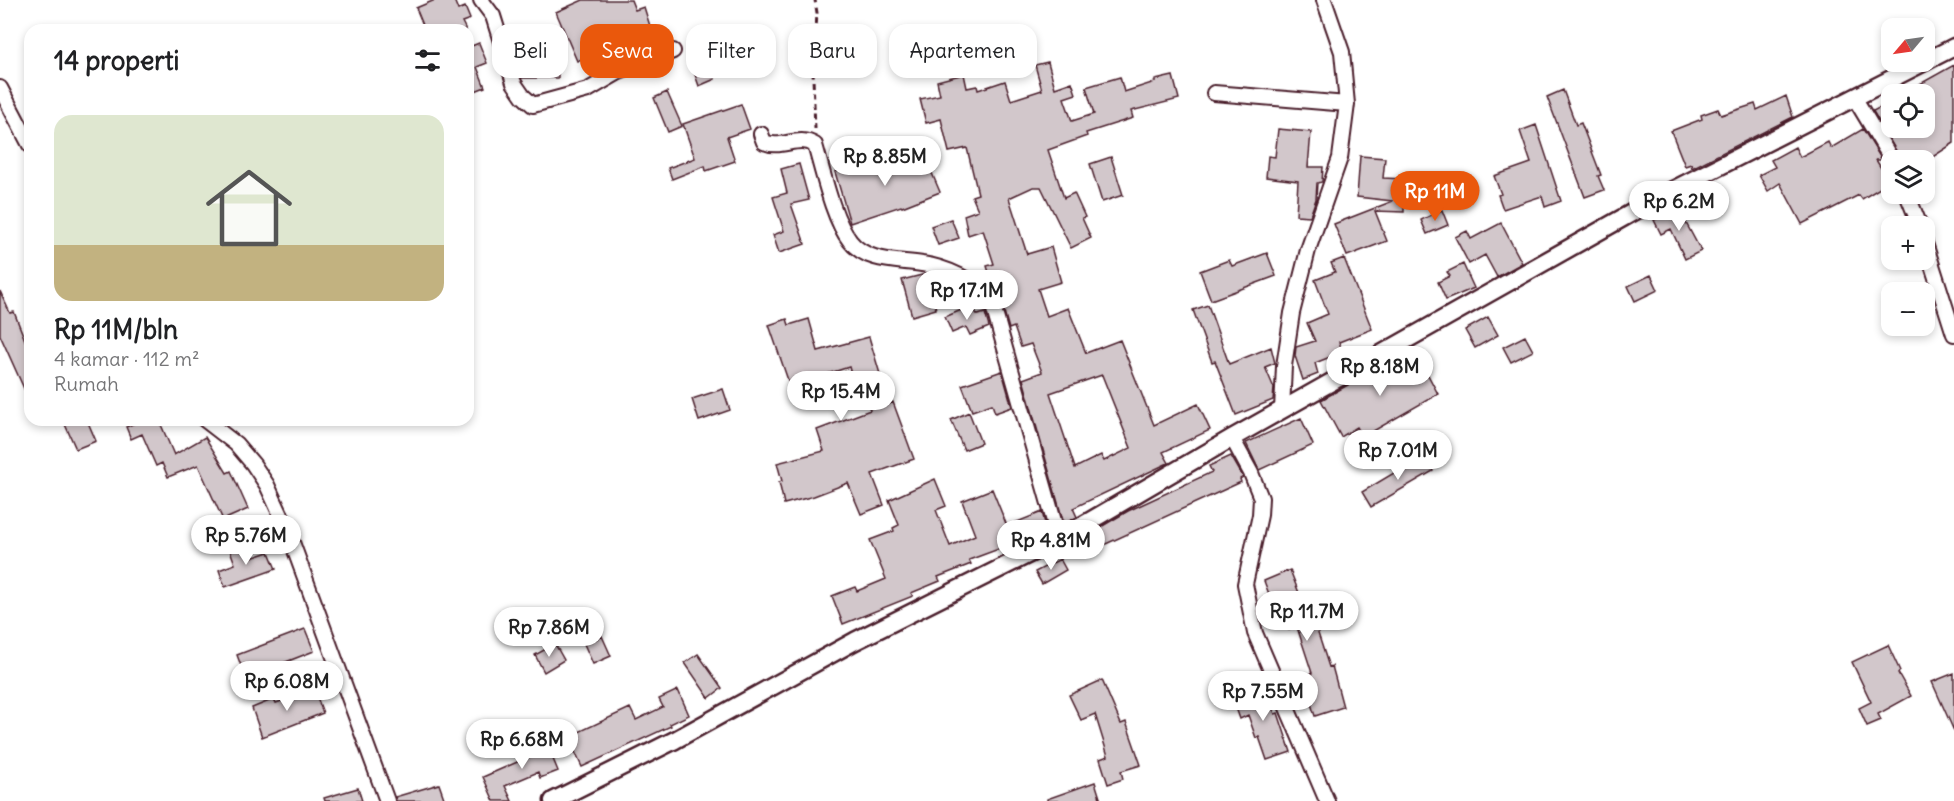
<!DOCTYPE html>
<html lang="id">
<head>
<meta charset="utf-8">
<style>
  :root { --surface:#fff; --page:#f2f2f2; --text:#202124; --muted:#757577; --line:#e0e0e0; --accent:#ea580c }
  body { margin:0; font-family:Delius,sans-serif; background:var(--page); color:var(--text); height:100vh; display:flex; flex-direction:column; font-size:22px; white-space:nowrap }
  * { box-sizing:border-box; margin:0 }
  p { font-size:20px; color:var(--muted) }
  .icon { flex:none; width:33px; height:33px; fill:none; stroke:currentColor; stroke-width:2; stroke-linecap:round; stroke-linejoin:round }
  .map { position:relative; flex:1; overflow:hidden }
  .panel { position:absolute; left:24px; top:24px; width:450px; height:402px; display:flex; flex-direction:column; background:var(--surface); border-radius:18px; box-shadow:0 3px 9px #0003 }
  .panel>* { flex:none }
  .banner { position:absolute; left:492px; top:24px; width:570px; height:54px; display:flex; gap:12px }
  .needle { width:39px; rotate:241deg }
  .fabs { position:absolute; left:1881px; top:18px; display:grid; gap:12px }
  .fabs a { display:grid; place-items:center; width:54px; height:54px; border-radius:12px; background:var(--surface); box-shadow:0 3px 9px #0003; font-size:30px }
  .price { position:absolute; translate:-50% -51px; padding:0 14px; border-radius:21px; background:#fff; color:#222; font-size:20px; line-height:39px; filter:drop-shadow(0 2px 3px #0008) }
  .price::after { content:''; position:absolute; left:50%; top:36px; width:18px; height:14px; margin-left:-9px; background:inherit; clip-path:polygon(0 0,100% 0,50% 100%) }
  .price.selected { background:var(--accent); color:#fff }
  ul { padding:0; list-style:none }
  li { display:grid; align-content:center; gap:12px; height:318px; padding:0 30px }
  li+li { border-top:2px solid var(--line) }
  li span { display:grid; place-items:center; height:186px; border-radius:18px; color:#555 }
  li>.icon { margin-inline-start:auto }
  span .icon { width:108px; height:108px; fill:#fffc; stroke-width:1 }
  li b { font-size:26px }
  h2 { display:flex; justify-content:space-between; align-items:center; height:72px; padding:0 30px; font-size:26px }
  .chip { padding:0 21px; border-radius:18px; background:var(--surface); box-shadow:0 3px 9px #0003; font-size:21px; line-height:54px }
  .chip.selected { background:var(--accent); color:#fff }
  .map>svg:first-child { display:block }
</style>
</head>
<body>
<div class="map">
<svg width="1954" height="801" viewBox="0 0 1954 801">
  <rect width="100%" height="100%" fill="#fff"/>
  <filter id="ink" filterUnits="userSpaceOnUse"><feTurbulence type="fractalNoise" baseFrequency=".0167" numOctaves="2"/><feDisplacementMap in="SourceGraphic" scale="12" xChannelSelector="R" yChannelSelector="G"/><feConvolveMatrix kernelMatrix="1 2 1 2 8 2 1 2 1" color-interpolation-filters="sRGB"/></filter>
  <g filter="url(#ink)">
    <path fill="#d2c7cb" stroke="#4a1f2b" stroke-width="1.5" fill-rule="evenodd" d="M435,0H454L458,10L465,7L470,19L462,22L466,30H425L416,8Z
      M583,0H631L635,10L644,7L650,26L648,27L657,48L633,57L626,39L577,61L556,12Z
      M479,43L487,63L477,67L485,87L468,94V46L469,47Z
      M521,46H557L558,78H522Z
      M1048,62L1055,88L1072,82L1076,94L1064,98L1072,121L1094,114L1086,87L1120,77L1124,92L1155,82V80L1173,76L1179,99L1131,111L1133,118L1086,133L1087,136L1048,150L1064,198L1074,193L1085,217L1082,218L1091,238L1071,248L1041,187H1033L1009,198L1027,254L1051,247L1061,282L1038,289L1047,316L1068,308L1086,353L1120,340L1154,425L1198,404L1210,430L1163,452L1169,463L1166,464L1073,508L1077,517L1064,524L1023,379L1042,372L1031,344L1021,347L1014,327L1009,329L1000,297L994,289L987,266L994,264L983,230L968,235L964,215L978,210L972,196L978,194L967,148L949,152L941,119L926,123L920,99L940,95L937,81L964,74L967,88L977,86L978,90L1005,81L1011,100L1042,90L1035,65ZM1102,375L1131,448L1104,461L1101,455L1075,468L1050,393Z
      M709,63L715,79L699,86L693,69Z
      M1954,65V143L1928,160H1901L1873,111L1892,101V128H1924V94H1902Z
      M1563,90L1576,125L1581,123L1601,175L1598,176L1604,190L1585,197L1547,97Z
      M667,92L682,126L668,132L654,98Z
      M1786,96L1793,117L1692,168L1691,164L1685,166L1671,131L1702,119L1701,115L1718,109L1721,115L1755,104L1757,110Z
      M741,104L750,129L727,137L735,161L706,171L705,166L672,179L668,168L695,158L683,124Z
      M1536,125L1561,201L1545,207L1542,196L1503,209L1498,195L1501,194L1494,176L1531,163L1520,131Z
      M1278,129L1311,132L1308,167H1323L1322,182L1317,183L1316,199L1310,216L1296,215L1298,181L1266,177L1268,156L1275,157Z
      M1863,129L1882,160H1876L1890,182L1862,199L1859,195L1802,224L1780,183L1768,191L1759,175L1775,167L1771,160L1795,147L1800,157L1828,142L1831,148Z
      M923,152L940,192L902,207L901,206L850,223L835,172L869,161L873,173Z
      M1360,156L1385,158L1383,178L1404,179V212L1375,211L1387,241L1347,256L1334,224L1393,201L1357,197Z
      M1111,157L1123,195L1102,202L1090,164Z
      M799,164L809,200L791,204L805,244L779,253L773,235L784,231L773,197L787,193L781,169Z
      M1678,208L1701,251L1685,259L1671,229L1661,234L1654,220Z
      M1442,210L1448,225L1427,234L1421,220Z
      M951,219L959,238L938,245L931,226Z
      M1501,223L1522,263L1497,277L1485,255L1469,264L1455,237L1467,231L1471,239Z
      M1267,253L1276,276L1211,300L1200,271L1229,260L1232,266Z
      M1344,258L1372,329L1339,342L1343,352L1315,363L1318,374L1303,380L1295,356L1296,347L1315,341L1307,323L1328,314L1315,280L1335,272L1331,263Z
      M1463,264L1474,288L1446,300L1438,282L1450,276L1447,272Z
      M926,274L936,309L912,316L902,280Z
      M1651,275L1658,290L1635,301L1628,286Z
      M0,291L10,313L14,312L30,353V402L0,335Z
      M973,305L977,315L985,313L989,327L970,335L966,327L952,333L945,317Z
      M1208,305L1229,364L1271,347L1275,363L1265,367L1274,388L1273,400L1236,415L1215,361L1212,362L1193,310Z
      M1488,317L1498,335L1475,348L1465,330Z
      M787,319L789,325L809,319L818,351L869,337L880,374L876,375L887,405L893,402L914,459L872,474L884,505L861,514L848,483L814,496L784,504L779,482L782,481L777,463L824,451L817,430L870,410L859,380L853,382L849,367L790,386L769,325Z
      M1525,336L1533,351L1511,362L1503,347Z
      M1416,352L1438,394L1363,437L1357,427L1341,437L1321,400L1380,367L1382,371Z
      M1002,371L1012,407L995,413L992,404L972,411L962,385Z
      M723,389L730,410L699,421L692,399Z
      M969,412L981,443L964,450L951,420Z
      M1301,418L1313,445L1259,470L1246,443Z
      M63,420H87L96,441L76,449Z
      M141,420H159L174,455L205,437L227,473L231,471L248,509L223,520L198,465L168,477L162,463L156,466L142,434L131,439L126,427Z
      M1424,455L1433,471L1371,507L1362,492Z
      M1231,456L1243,477L1240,479L1241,482L1084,554L1077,541L1128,511L1212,472L1209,466Z
      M935,479L946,506L936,510L950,546L975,535L962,501L992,489L1007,526L1042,512L1047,531L969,560L971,564L938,577L940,581L911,593L913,596L843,624L832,596L855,587L857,591L886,579L870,540L894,531L893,528L899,525L889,500Z
      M249,543L254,557L269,552L276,569L225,587L219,570L235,564L230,550Z
      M1060,559L1066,570L1042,584L1035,572Z
      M1290,570L1303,603L1307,602L1309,607L1321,603L1326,616L1314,621L1329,667L1332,666L1343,707L1315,716L1302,676L1312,673L1297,627L1289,630L1278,600L1272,602L1264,581Z
      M305,629L314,651L268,669L270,673L247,682L237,655Z
      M602,636L611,656L593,664L584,644Z
      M555,644L564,660L544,672L535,655Z
      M1888,645L1900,671L1898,673L1911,696L1878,714L1881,720L1867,726L1859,708L1871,702L1852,662Z
      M698,654L722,688L709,698L685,663Z
      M1954,673V731L1932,682Z
      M1102,680L1121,724L1126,722L1141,765L1121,771L1123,779L1108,784L1100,759L1108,756L1095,714L1081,720L1069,695Z
      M1243,686L1249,700L1267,693L1275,714L1278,713L1291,752L1267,760L1259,737L1256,738L1248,715L1240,719L1230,691Z
      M314,689L323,713L262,737L252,708L274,699L276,703Z
      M678,690L689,715L670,724L671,726L582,767L568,737L630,708L636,720L663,707L659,699Z
      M544,737L558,771L540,778L538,772L505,786L512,801H494L483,777L531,756L526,744Z
      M1095,782L1101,801H1047V799Z
      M439,784L445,801H396L395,797Z
      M358,788L362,801H325L324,798Z"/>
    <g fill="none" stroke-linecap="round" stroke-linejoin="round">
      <g stroke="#4a1f2b" stroke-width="18">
        <path id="minor" d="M481,0L493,16L514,83L523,96L533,105L588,90L619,72L673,51
          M0,88L30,145
          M1214,93L1347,104
          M1854,97L1892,160
          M761,134L764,142C782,150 798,134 815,145C823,172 833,219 850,241C867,263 898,260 922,264C946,267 975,281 991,299L1059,539
          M1907,194L1920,226
          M1924,240L1954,334
          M1282,410L1284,366L1292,313L1308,250L1340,158L1347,104L1342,52L1324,0
          M205,420L236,444L253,464L267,485L286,526L387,801
          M1232,438L1251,473L1261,498L1260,515L1245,584L1255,633L1327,801"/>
      </g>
      <g stroke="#4a1f2b" stroke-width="21">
        <path id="tertiary" d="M553,801L675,740L855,641L1059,539L1232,438L1667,193L1954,47"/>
      </g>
      <path stroke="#4a1f2b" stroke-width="3" stroke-dasharray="6 4.5" stroke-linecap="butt" d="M815,129L813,78L817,13L815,0"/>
      <use href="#minor" stroke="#fff" stroke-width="14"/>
      <use href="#tertiary" stroke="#fff" stroke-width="16"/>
    </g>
  </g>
</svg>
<div class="fabs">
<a><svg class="needle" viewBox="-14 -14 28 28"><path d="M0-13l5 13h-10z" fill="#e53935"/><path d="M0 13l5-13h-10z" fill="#757577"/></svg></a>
<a><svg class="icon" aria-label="locate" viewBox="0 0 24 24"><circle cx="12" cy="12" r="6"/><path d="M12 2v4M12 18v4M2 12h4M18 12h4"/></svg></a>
<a><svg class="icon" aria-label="layers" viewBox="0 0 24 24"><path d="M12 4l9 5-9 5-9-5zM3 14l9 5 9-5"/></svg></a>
<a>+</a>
<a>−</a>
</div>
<b class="price" style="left:885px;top:187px">Rp 8.85M</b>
<b class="price selected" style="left:1435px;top:222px">Rp 11M</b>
<b class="price" style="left:1679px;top:232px">Rp 6.2M</b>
<b class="price" style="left:967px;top:321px">Rp 17.1M</b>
<b class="price" style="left:1380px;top:397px">Rp 8.18M</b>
<b class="price" style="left:841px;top:422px">Rp 15.4M</b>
<b class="price" style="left:1398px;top:481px">Rp 7.01M</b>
<b class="price" style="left:246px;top:566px">Rp 5.76M</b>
<b class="price" style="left:1051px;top:571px">Rp 4.81M</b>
<b class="price" style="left:1307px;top:642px">Rp 11.7M</b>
<b class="price" style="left:549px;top:658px">Rp 7.86M</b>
<b class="price" style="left:287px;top:712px">Rp 6.08M</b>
<b class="price" style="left:1263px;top:722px">Rp 7.55M</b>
<b class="price" style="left:522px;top:770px">Rp 6.68M</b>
<div class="banner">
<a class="chip">Beli</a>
<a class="chip selected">Sewa</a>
<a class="chip">Filter</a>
<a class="chip">Baru</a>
<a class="chip">Apartemen</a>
</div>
<section class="panel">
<h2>14 properti<svg class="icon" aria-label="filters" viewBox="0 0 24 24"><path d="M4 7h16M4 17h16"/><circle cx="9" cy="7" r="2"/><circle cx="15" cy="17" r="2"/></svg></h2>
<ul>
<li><span style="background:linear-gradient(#dfe7d0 70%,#c2b280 0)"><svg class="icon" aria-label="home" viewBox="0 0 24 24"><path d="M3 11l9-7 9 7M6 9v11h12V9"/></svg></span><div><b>Rp 11M/bln</b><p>4 kamar · 112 m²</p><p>Rumah</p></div></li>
</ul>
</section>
</div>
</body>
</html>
